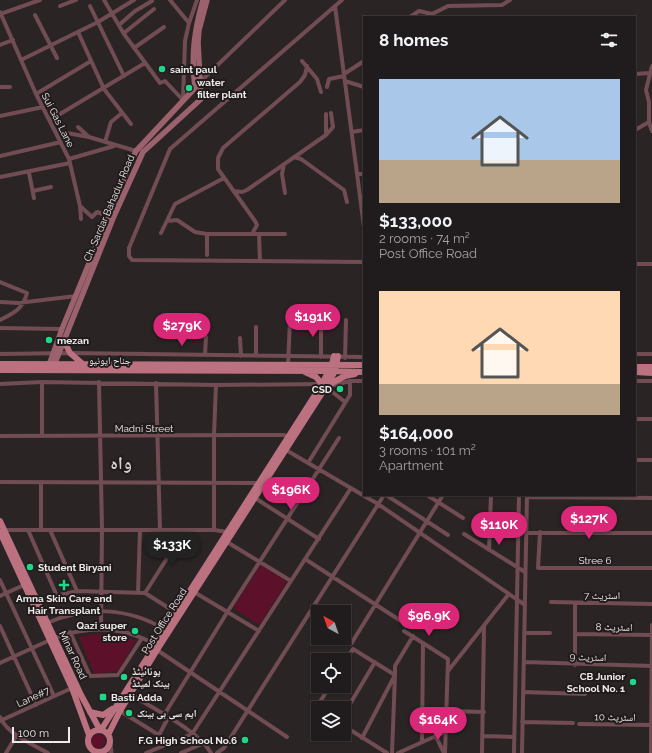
<!DOCTYPE html>
<html lang="en">
<head>
<meta charset="utf-8">
<style>
  :root { --surface:#201b1c; --page:#282425; --text:#f1f3f6; --muted:#a2a1a3; --line:#3d393b; --accent:#db2777 }
  body { margin:0; font-family:Raleway,"Noto Naskh Arabic",sans-serif; background:var(--page); color:var(--text); height:100vh; display:flex; flex-direction:column; font-size:15px; white-space:nowrap }
  * { box-sizing:border-box; margin:0 }
  p { font-size:13px; color:var(--muted) }
  .icon { flex:none; width:22px; height:22px; fill:none; stroke:currentColor; stroke-width:2; stroke-linecap:round; stroke-linejoin:round }
  .map { position:relative; flex:1; overflow:hidden }
  .panel { position:absolute; left:363px; top:16px; width:273px; height:480px; display:flex; flex-direction:column; background:var(--surface); border-radius:0px; box-shadow:0 1px 3px #0004,0 0 0 1px var(--line) }
  .panel>* { flex:none }
  .needle { width:26px; rotate:320deg }
  .fabs { position:absolute; left:311px; top:605px; display:grid; gap:8px }
  .fabs a { display:grid; place-items:center; width:40px; height:40px; border-radius:0px; background:var(--surface); box-shadow:0 1px 3px #0004,0 0 0 1px var(--line); font-size:20px }
  .scale { position:absolute; left:12px; bottom:10px; width:58px; box-sizing:border-box; padding-left:4px; border:2px solid #efebeb; border-top:0; font-size:11px; line-height:14px; white-space:nowrap; color:#efebeb; -webkit-text-stroke:3px #211b1c; paint-order:stroke }
  .price { position:absolute; translate:-50% -34px; padding:0 9px; border-radius:14px; background:var(--accent); color:#fff; font-size:13px; line-height:26px; filter:drop-shadow(0 1px 2px #0008) }
  .price::after { content:''; position:absolute; left:50%; top:24px; width:12px; height:9px; margin-left:-6px; background:inherit; clip-path:polygon(0 0,100% 0,50% 100%) }
  .price.on { background:#222; color:#fff }
  ul { padding:0; list-style:none }
  li { display:grid; align-content:center; gap:8px; height:212px; padding:0 16px }
  li span { display:grid; place-items:center; height:124px; border-radius:0px; color:#555 }
  li>.icon { margin-inline-start:auto }
  span .icon { width:72px; height:72px; fill:#fffc; stroke-width:1 }
  li b { font-size:17px }
  h2 { display:flex; justify-content:space-between; align-items:center; height:48px; padding:0 16px; font-size:17px }
  .map>svg:first-child { display:block }
</style>
</head>
<body>
<div class="map">
<svg width="652" height="753" viewBox="0 0 652 753">
  <rect width="100%" height="100%" fill="#2b2425"/>
  <path fill="#5c1029" d="M261,565L287,582L259,625L233,608Z
    M94,634L123,636L136,640L118,671L94,674L79,637Z
    M91 741a7 7 0 1 1 14 0a7 7 0 1 1-14 0Z"/>
  <g fill="none" stroke-linecap="round" stroke-linejoin="round">
    <path stroke="#714d53" stroke-width="4" d="M104,0L124,34L160,83L165,81L182,99
      M170,0L189,23
      M342,0L170,149L129,248V256L132,260L364,262
      M60,6L76,0
      M90,6L124,76
      M335,6L364,227
      M0,12L36,94L69,159L80,206L92,217L97,212L108,216
      M0,14L40,0
      M35,15L57,58
      M410,17L419,11L432,14L448,6L502,5L510,0
      M119,25L135,11L152,1
      M78,32L104,89L131,124
      M124,33L154,9
      M0,45L13,40
      M134,48L164,27
      M21,60L98,22L134,0
      M302,61L317,79L321,92
      M652,66L646,90L649,102V122L652,131
      M344,74L364,61
      M635,74L649,73
      M345,81L364,87
      M200,82L285,0
      M0,87H10
      M327,87L329,79L344,76
      M36,94L91,61
      M183,100L185,41L189,23L197,0
      M326,114V135
      M0,116L43,107
      M50,120L145,63
      M78,127L89,137
      M635,130L649,122
      M56,131L89,137L136,151
      M352,132L364,130
      M105,142L111,122L122,113
      M0,156L61,142
      M294,157L301,159L344,190L347,202
      M69,159L114,146
      M284,164L282,174L285,193
      M29,173L34,198
      M357,174H364
      M0,177L70,163
      M33,191L51,187
      M234,191L242,192L247,190L326,135L333,127L331,113
      M80,206L81,219
      M167,221L177,220L195,232L207,234H285
      M161,233L175,204L224,178
      M252,234L257,225L255,221L218,169V158L223,148L300,82L305,75L307,66
      M259,234L260,261
      M207,255V234
      M635,264H652
      M0,282L27,293C23,309 14,313 0,320
      M0,302L18,303L76,296
      M256,327V356
      M0,328L62,329
      M240,338L241,356
      M0,354L70,353L364,357
      M635,354H652
      M205,355L206,337
      M321,357V319
      M345,358L346,320
      M288,365L290,320
      M635,381H652
      M42,382V436
      M99,382L102,529L101,629
      M156,383L160,530
      M0,384L42,382L216,385L322,384
      M330,386L350,381H364
      M326,387L345,402
      M635,419H652
      M0,436L284,435L290,438
      M286,450L378,504L525,605
      M635,460H652
      M308,463L350,395V381
      M0,482L258,483
      M386,495L448,535
      M427,495L463,518
      M527,497L652,498
      M255,498L319,539
      M41,529V482
      M4,530H214L228,532
      M28,530L57,596
      M50,530L77,591
      M214,530V435L216,385
      M540,532L538,568H652
      M526,533H652
      M464,534L525,572
      M227,542L291,581
      M489,550L491,495
      M305,559L401,621
      M0,580L54,696
      M194,592L259,631
      M138,593L140,530
      M145,593L185,530
      M0,596L24,585
      M551,602L652,604
      M38,603L60,595L77,591L145,593L175,612
      M47,623C86,606 127,607 164,629
      M0,626L36,705
      M404,631L448,659L445,753
      M70,632L90,676L118,675L142,638
      M524,633H550
      M575,634L652,635
      M54,638C88,626 123,626 154,644
      M351,644L443,495
      M157,650L287,737
      M524,662L652,666
      M0,663L50,640
      M344,663L353,649L395,675L392,753
      M575,665V603
      M448,671L508,595
      M523,692L585,694
      M130,694C152,708 199,731 211,753
      M318,709L316,708L330,686
      M120,711L159,735L168,718
      M448,711L484,712
      M344,714L375,662
      M164,715L228,611L339,438
      M0,717C8,735 32,744 48,753
      M0,721L72,688
      M522,722L573,723
      M579,724L652,725
      M344,726L387,753
      M483,736L514,737
      M436,737L444,753
      M362,738L395,675V666L413,636
      M422,742L423,643
      M6,753L17,735
      M146,753L192,734L351,488
      M181,753L204,743
      M217,753L224,748L384,495
      M398,753L447,731
      M482,753L484,626
      M514,753L519,495
      M522,753L527,495
      M651,753L652,625"/>
    <path stroke="#714d53" stroke-width="5" d="M110,744L111,753
      M98,752L99,753"/>
    <path stroke="#9b616c" stroke-width="5.5" d="M48,368L62,329L132,159L136,151L195,88C191,56 194,31 203,0
      M53,368L114,216L143,152L201,99L198,42L199,30L207,0"/>
    <path stroke="#bb717f" stroke-width="6" d="M64,341L70,353L84,365
      M0,364L364,365
      M635,367H652
      M0,370L329,371L364,372
      M305,372L316,377L322,384
      M635,372L652,373
      M328,385L345,376L355,374
      M0,521L81,695L100,730
      M0,532L72,688L89,735
      M90,712L103,715L112,709
      M88 741a11 11 0 1 1 22 0a11 11 0 1 1-22 0Z
      M101,730L322,384L332,364L334,356
      M108,735L120,711L157,650L326,387L335,371L338,356"/>
  </g>
  <g fill="#1dd888" stroke="#211b1c" stroke-width="1.5">
    <circle cx="162" cy="69" r="4"/>
    <circle cx="189" cy="88" r="4"/>
    <circle cx="49" cy="340" r="4"/>
    <circle cx="340" cy="389" r="4"/>
    <circle cx="30" cy="567" r="4"/>
    <path d="M62 579h4v4h4v4h-4v4h-4v-4h-4v-4h4z"/>
    <circle cx="135" cy="631" r="4"/>
    <circle cx="124" cy="677" r="4"/>
    <circle cx="633" cy="682" r="4"/>
    <rect x="99" y="693" width="8" height="8" rx="2"/>
    <circle cx="129" cy="713" r="4"/>
    <circle cx="245" cy="740" r="4"/>
  </g>
  <g text-anchor="middle" dominant-baseline="central" stroke-width="4" stroke-linejoin="round" paint-order="stroke">
    <g font-size="10" font-weight="bold" fill="#efebeb" stroke="#211b1c" text-anchor="start">
      <text x="170" y="69">saint paul</text>
      <text x="197" y="82">water<tspan x="197" dy="12">filter plant</tspan></text>
      <text x="57" y="340">mezan</text>
      <text x="332" y="389" text-anchor="end">CSD</text>
      <text x="38" y="567">Student Biryani</text>
      <text x="64" y="598" text-anchor="middle">Amna Skin Care and<tspan x="64" dy="12">Hair Transplant</tspan></text>
      <text x="127" y="625" text-anchor="end">Qazi super<tspan x="127" dy="12">store</tspan></text>
      <text x="132" y="671">یونائیٹڈ<tspan x="132" dy="12">بینک لمیٹڈ</tspan></text>
      <text x="625" y="676" text-anchor="end">CB Junior<tspan x="625" dy="12">School No. 1</tspan></text>
      <text x="111" y="697">Basti Adda</text>
      <text x="137" y="713">ایم سی بی بینک</text>
      <text x="237" y="740" text-anchor="end">F.G High School No.6</text>
    </g>
    <g font-size="10" fill="#efebeb" stroke="#211b1c">
      <text transform="translate(58 120) rotate(63)">Sui Gas Lane</text>
      <text transform="translate(109 208) rotate(-67)">Ch. Sardar Bahadur Road</text>
      <text x="110" y="360">جناح ایونیو</text>
      <text x="144" y="428">Madni Street</text>
      <text x="595" y="560">Stree 6</text>
      <text x="602" y="595">اسٹریٹ 7</text>
      <text transform="translate(164 621) rotate(-58)">Post Office Road</text>
      <text transform="translate(614 627) rotate(1)">اسٹریٹ 8</text>
      <text transform="translate(73 655) rotate(65)">Minar Road</text>
      <text transform="translate(588 657) rotate(2)">اسٹریٹ 9</text>
      <text transform="translate(33 697) rotate(-25)">Lane#7</text>
      <text transform="translate(615 717) rotate(1)">اسٹریٹ 10</text>
    </g>
    <g font-size="18" font-weight="bold" fill="#d8cfd0" stroke="#211b1c">
      <text x="121" y="462">واہ</text>
    </g>
  </g>
</svg>
<div class="fabs">
<a><svg class="needle" viewBox="-14 -14 28 28"><path d="M0-13l5 13h-10z" fill="#e53935"/><path d="M0 13l5-13h-10z" fill="#a2a1a3"/></svg></a>
<a><svg class="icon" aria-label="locate" viewBox="0 0 24 24"><circle cx="12" cy="12" r="6"/><path d="M12 2v4M12 18v4M2 12h4M18 12h4"/></svg></a>
<a><svg class="icon" aria-label="layers" viewBox="0 0 24 24"><path d="M12 4l9 5-9 5-9-5zM3 14l9 5 9-5"/></svg></a>
</div>
<div class="scale">100 m</div>
<b class="price" style="left:313px;top:338px">$191K</b>
<b class="price" style="left:182px;top:347px">$279K</b>
<b class="price" style="left:291px;top:511px">$196K</b>
<b class="price" style="left:589px;top:540px">$127K</b>
<b class="price" style="left:499px;top:546px">$110K</b>
<b class="price on" style="left:172px;top:566px">$133K</b>
<b class="price" style="left:429px;top:637px">$96.9K</b>
<b class="price" style="left:438px;top:741px">$164K</b>
<section class="panel">
<h2>8 homes<svg class="icon" aria-label="filters" viewBox="0 0 24 24"><path d="M4 7h16M4 17h16"/><circle cx="9" cy="7" r="2"/><circle cx="15" cy="17" r="2"/></svg></h2>
<ul>
<li><span style="background:linear-gradient(#a9c7e8 65%,#b9a48a 0)"><svg class="icon" aria-label="home" viewBox="0 0 24 24"><path d="M3 11l9-7 9 7M6 9v11h12V9"/></svg></span><div><b>$133,000</b><p>2 rooms · 74 m²</p><p>Post Office Road</p></div></li>
<li><span style="background:linear-gradient(#ffd9b3 75%,#b9a48a 0)"><svg class="icon" aria-label="home" viewBox="0 0 24 24"><path d="M3 11l9-7 9 7M6 9v11h12V9"/></svg></span><div><b>$164,000</b><p>3 rooms · 101 m²</p><p>Apartment</p></div></li>
</ul>
</section>
</div>
</body>
</html>
